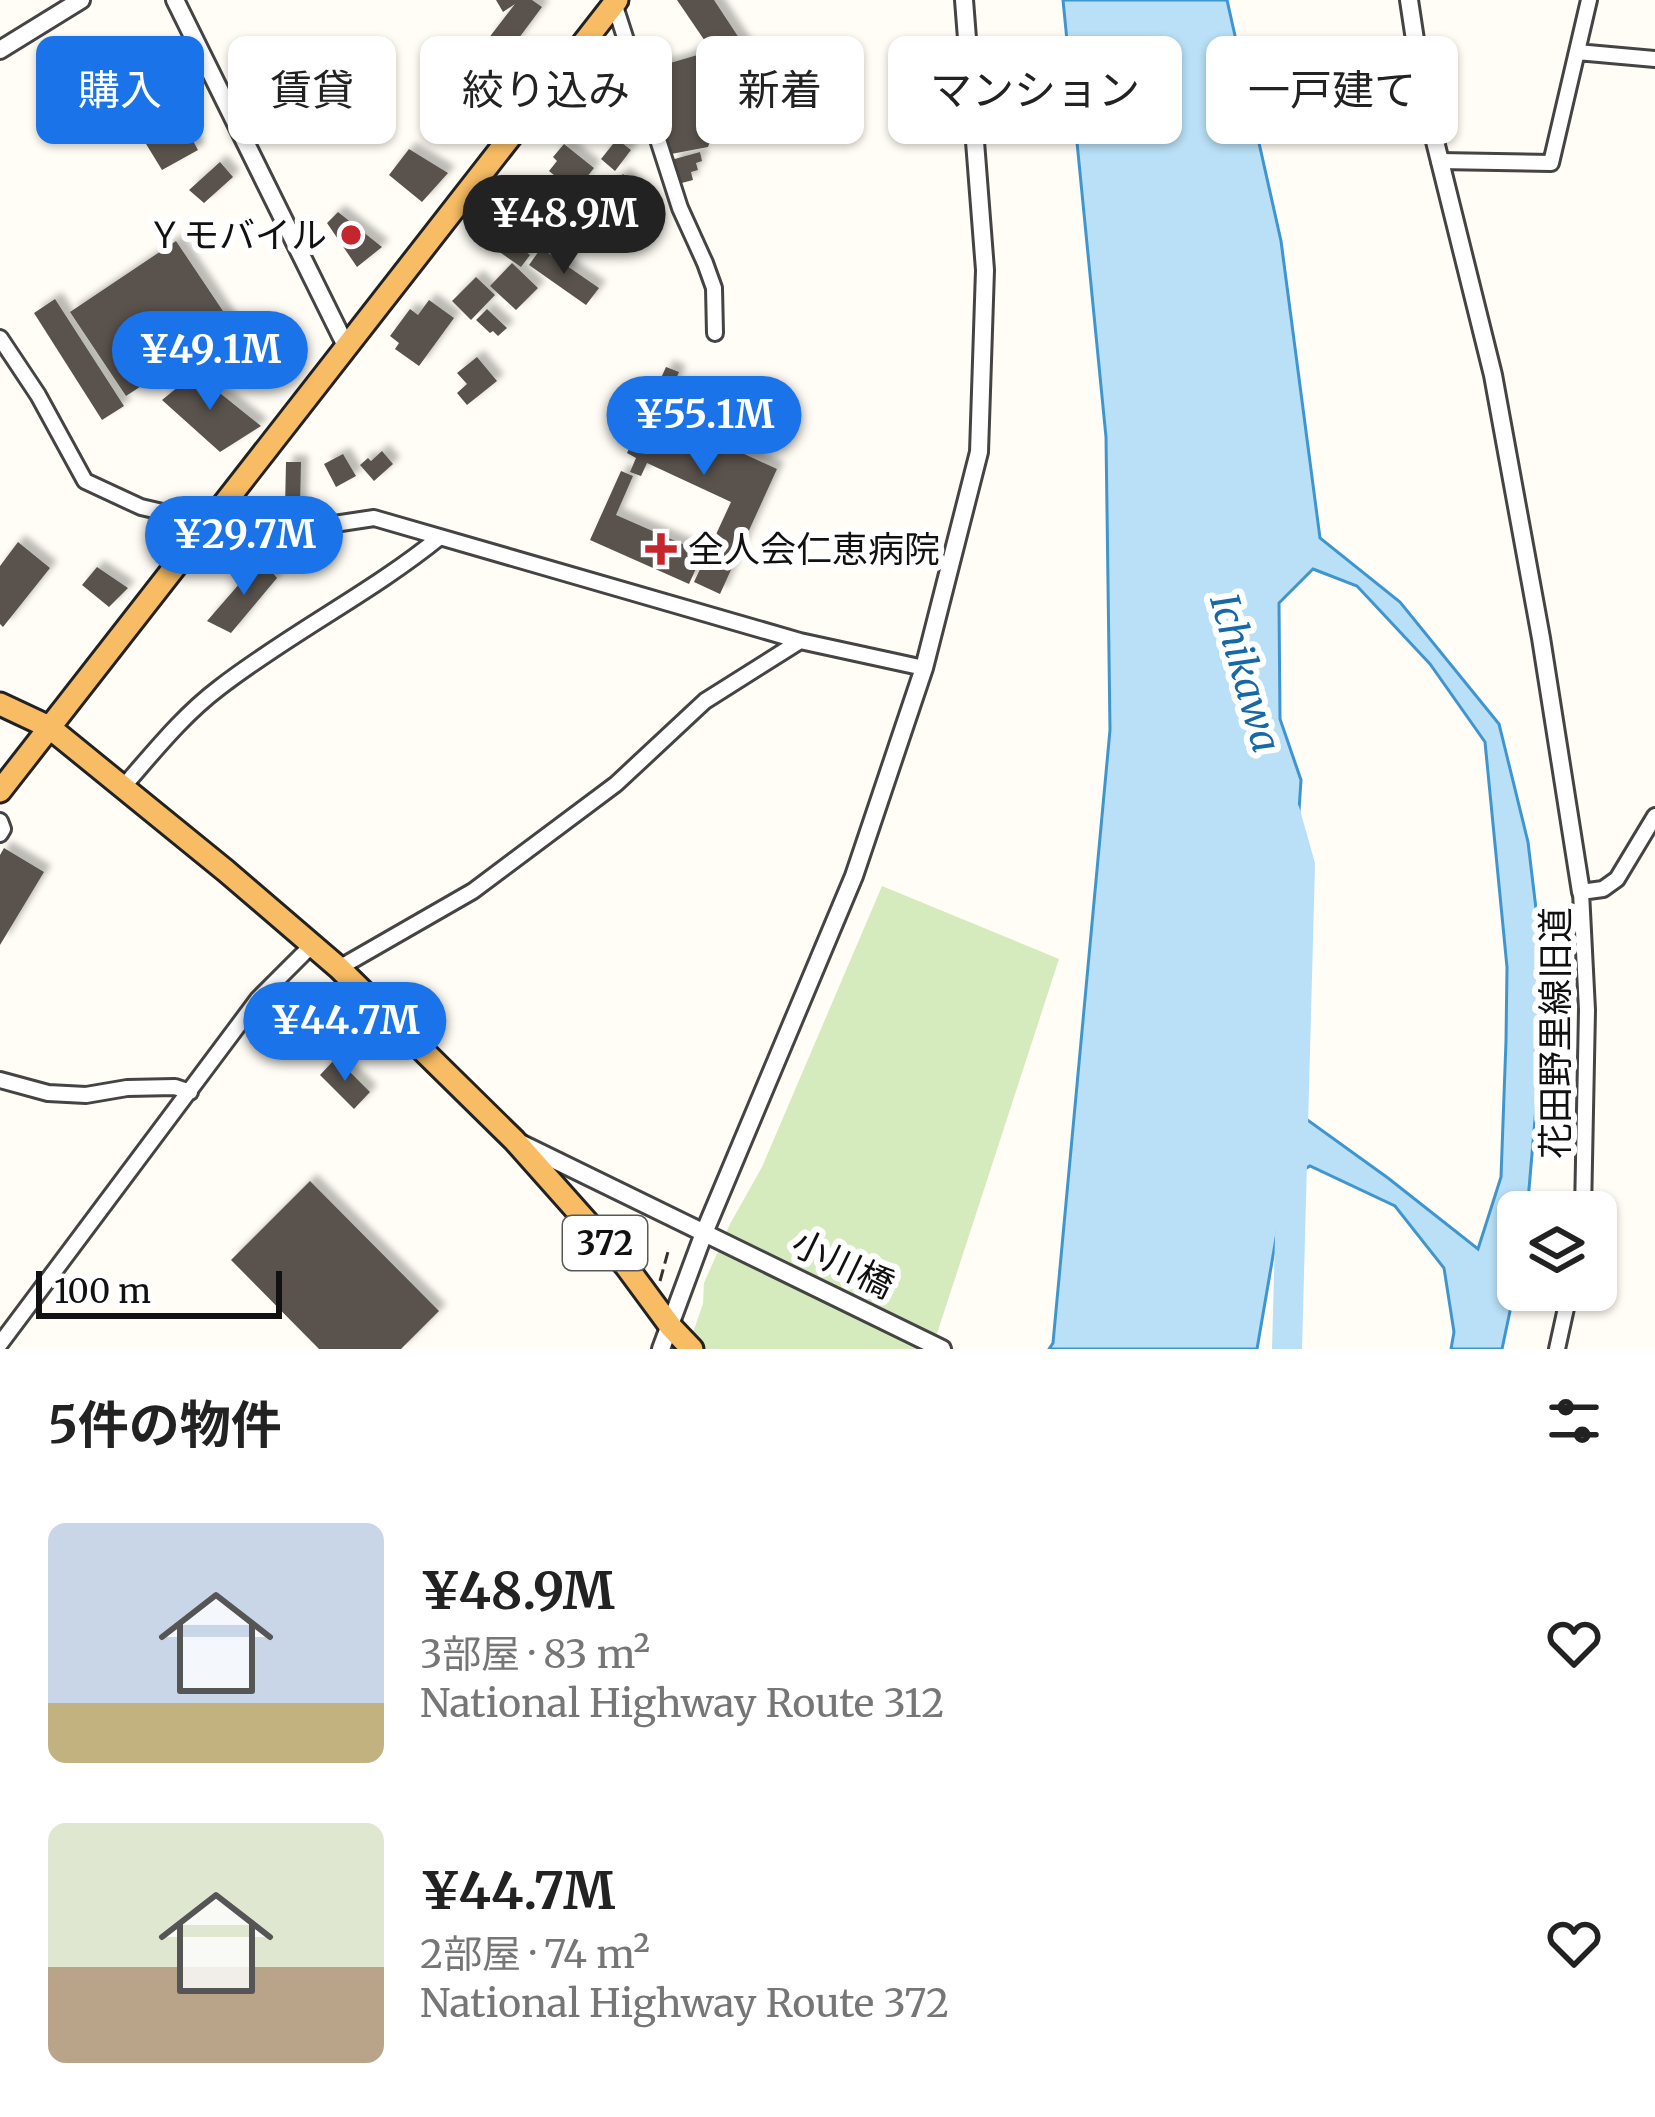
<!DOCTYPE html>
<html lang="ja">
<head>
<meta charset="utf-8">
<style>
  :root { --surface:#fff; --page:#f2f2f2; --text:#222; --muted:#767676; --accent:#1a73e8 }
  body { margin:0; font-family:Merriweather,"Noto Sans JP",serif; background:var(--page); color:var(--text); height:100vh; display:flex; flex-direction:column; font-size:45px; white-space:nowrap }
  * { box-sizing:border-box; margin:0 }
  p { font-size:39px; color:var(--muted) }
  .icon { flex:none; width:66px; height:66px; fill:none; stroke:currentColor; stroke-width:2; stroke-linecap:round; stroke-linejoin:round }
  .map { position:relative; height:1349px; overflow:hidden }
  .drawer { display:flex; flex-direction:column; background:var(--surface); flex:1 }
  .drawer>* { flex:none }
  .hud { position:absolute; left:36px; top:36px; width:1584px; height:108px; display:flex; gap:24px }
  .controls { position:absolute; left:1497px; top:1191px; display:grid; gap:24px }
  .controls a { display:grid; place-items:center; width:120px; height:120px; border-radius:18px; background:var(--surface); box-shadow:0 3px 9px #0004; font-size:60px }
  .scale { position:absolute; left:36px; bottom:30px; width:246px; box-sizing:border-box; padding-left:12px; border:6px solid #111; border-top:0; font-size:33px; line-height:42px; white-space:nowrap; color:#111; -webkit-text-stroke:9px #fff; paint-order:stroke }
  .price { position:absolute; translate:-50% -102px; padding:0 27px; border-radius:42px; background:var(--accent); color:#fff; font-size:39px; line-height:78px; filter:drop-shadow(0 3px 6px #0008) }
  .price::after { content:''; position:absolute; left:50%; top:72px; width:36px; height:27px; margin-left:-18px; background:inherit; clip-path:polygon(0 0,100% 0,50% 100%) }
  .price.current { background:#222; color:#fff }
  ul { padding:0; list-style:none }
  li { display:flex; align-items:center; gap:36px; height:300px; padding:0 48px }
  li span { display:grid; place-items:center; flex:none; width:336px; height:240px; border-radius:18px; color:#555 }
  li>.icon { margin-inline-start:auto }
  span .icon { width:144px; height:144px; fill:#fffc; stroke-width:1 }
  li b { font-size:51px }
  h2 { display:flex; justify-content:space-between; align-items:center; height:144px; padding:0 48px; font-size:51px }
  .chip { padding:0 42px; border-radius:18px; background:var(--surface); box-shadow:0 3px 9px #0004; font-size:42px; line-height:108px }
  .chip.current { background:var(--accent); color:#fff }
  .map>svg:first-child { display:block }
</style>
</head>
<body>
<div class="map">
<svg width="1655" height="1349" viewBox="0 0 1655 1349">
  <defs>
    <filter id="shadow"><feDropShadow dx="7" dy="-7" stdDeviation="3" flood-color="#0004"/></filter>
  </defs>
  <rect width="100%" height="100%" fill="#fffdf5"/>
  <path fill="#d5ebbd" d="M882,886L1059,959L932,1349H687L703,1304L704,1283L730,1224L762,1167Z"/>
  <path fill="#b9e0f7" stroke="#3f96cf" stroke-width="3" fill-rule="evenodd" d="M1063,0H1227L1281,241L1320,538L1400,602L1499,724L1528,842L1546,992L1527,1212H1518V1273L1502,1349H1451L1454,1332L1444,1268L1395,1206L1310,1166L1286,1180L1257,1349H1049L1053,1343L1110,730L1106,437ZM1313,569L1357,586L1430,664L1485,742L1507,967L1506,1041L1501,1177L1478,1249L1388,1178L1288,1106L1285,1023L1301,780L1280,719L1279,603Z"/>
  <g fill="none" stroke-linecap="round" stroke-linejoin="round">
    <path stroke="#b9e0f7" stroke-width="30" d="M1285,812L1300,865L1287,1349"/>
  </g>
  <path fill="#5a524d" filter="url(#shadow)" d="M496,0H532L542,7L507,54L488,39L515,4L503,12Z
    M677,0H714L745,47L740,63L724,69Z
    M701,54L718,118L708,147L671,154L646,70Z
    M461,67L505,102L474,141L439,114L436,105L439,95Z
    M184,124L198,150L162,170L143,139Z
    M617,139L631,150L615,171L601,159Z
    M564,144L594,168L575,192L549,171L557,161L553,157Z
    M409,149L448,173L422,202L389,175Z
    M700,152L702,161L696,163L698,170L691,172L693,180L678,184L671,160Z
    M220,162L233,177L204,203L189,190Z
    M623,174L651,200L636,217L607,190Z
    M549,181L570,198L537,238L517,221Z
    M589,200L626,226L614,242L578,217Z
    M338,212L382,247L357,267L327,223Z
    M510,240L530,255L521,267L501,253Z
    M176,241L233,326L126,396L70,312Z
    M541,248L599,288L586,305L529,265Z
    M512,263L538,288L516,310L490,286Z
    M476,277L495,295L471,320L452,301Z
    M55,299L124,406L102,420L34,313Z
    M429,300L454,318L419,366L395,349L399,343L390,336L410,309L418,315Z
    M487,309L507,328L498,336L493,331L490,333L476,320Z
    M477,357L497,381L467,405L457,393L467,384L457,373Z
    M666,367L679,372L660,415L777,469L720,594L694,582L731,502L647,463L641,476L630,472L636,458L627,453Z
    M195,373L261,426L220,452L162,400Z
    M382,451L393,464L374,481L360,465L368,458L371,461Z
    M343,454L356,476L336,487L324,464Z
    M286,462H301L300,508H285Z
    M621,471L633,476L616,515L703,553L689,584L590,540Z
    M18,542L50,568L3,627L0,624V566Z
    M261,559L277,578L231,633L207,621Z
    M97,567L128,588L109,607L82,585Z
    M4,848L44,872L0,945V855Z
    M336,1058L370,1092L354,1109L320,1075Z
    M310,1181L439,1311L401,1349H319L231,1260Z"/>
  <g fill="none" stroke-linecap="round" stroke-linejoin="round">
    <g stroke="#444" stroke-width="20">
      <path id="minor" d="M614,3L680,208L705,263L714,288L715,333
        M1577,52L1655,59
        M1439,161L1551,163L1589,0
        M0,338L38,395L85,481L141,507L184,517L219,512L275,533L374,518L800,641L924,668
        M123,787C153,753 182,716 219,688C290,633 371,593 440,537
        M0,821L3,829L0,834
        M339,968L473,891L616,784L705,701L800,641
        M0,1080L48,1093L86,1095L127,1088L175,1087L190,1092
        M1583,1212L1587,1010L1581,892L1603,889L1617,879L1655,816
        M0,1344L258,999L312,945
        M1557,1349L1570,1290"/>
    </g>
    <g stroke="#444" stroke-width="22">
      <path id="tertiary" d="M175,0L347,348
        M1409,0L1423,93L1493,375L1541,638L1581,892
        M0,50L81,0
        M522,1144L942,1349
        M661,1349L704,1233L854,876L924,668L979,452L985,270L964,0"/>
    </g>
    <g stroke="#222" stroke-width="27">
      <path id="trunk" d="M0,704L49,727L226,871L339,968L514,1140L626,1266L671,1327L692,1349
        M0,791L617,0"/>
    </g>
    <path stroke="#333" stroke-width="3" stroke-dasharray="12 6" stroke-linecap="butt" d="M660,1281L669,1248"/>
    <use href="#minor" stroke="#fff" stroke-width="14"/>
    <use href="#tertiary" stroke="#fff" stroke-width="16"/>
    <use href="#trunk" stroke="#f7bc64" stroke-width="21"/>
  </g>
  <g fill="#c4262e" stroke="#fff" stroke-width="4.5">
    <circle cx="351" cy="235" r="12"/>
    <path d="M655 531h12v12h12v12h-12v12h-12v-12h-12v-12h12z"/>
  </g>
  <g text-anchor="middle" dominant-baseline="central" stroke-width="12" stroke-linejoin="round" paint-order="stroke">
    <rect fill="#fff" stroke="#585858" stroke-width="3" x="563" y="1216" width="84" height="54" rx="9"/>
    <g font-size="33" font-weight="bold" fill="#111">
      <text x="605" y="1243">372</text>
    </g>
    <g font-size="36" fill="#111" stroke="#fff" text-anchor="end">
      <text x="327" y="235">Ｙモバイル</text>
      <text x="688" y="549" text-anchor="start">全人会仁恵病院</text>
    </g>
    <g font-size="36" fill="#111" stroke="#fff">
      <text transform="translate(1555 1033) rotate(-90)">花田野里線旧道</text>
      <text transform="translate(843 1264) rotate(26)">小川橋</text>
    </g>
    <g font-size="39" font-style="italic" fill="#1768a6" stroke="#fff">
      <text transform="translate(1245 673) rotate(74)">Ichikawa</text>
    </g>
  </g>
</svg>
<div class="controls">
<a><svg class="icon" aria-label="layers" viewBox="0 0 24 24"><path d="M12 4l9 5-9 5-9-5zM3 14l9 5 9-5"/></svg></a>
</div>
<div class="scale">100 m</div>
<b class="price current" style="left:564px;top:277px">¥48.9M</b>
<b class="price" style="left:210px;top:413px">¥49.1M</b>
<b class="price" style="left:704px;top:478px">¥55.1M</b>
<b class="price" style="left:244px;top:598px">¥29.7M</b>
<b class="price" style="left:345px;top:1084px">¥44.7M</b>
<div class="hud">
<a class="chip current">購入</a>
<a class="chip">賃貸</a>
<a class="chip">絞り込み</a>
<a class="chip">新着</a>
<a class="chip">マンション</a>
<a class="chip">一戸建て</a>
</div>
</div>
<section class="drawer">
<h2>5件の物件<svg class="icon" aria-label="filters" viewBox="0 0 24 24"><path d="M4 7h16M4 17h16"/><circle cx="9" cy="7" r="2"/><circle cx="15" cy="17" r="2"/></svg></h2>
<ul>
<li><span style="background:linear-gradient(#c9d6e8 75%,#c2b280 0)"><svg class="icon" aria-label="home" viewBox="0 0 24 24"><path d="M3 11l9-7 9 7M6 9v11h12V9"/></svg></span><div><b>¥48.9M</b><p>3部屋 · 83 m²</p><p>National Highway Route 312</p></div><svg class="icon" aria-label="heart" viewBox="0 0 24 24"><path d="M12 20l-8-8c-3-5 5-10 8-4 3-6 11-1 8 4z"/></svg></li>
<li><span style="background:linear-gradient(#dfe7d0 60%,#b9a48a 0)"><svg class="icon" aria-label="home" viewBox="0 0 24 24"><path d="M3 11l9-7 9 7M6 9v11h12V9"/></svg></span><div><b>¥44.7M</b><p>2部屋 · 74 m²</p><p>National Highway Route 372</p></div><svg class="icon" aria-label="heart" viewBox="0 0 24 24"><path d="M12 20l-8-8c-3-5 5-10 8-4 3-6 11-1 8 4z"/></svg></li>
</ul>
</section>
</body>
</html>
